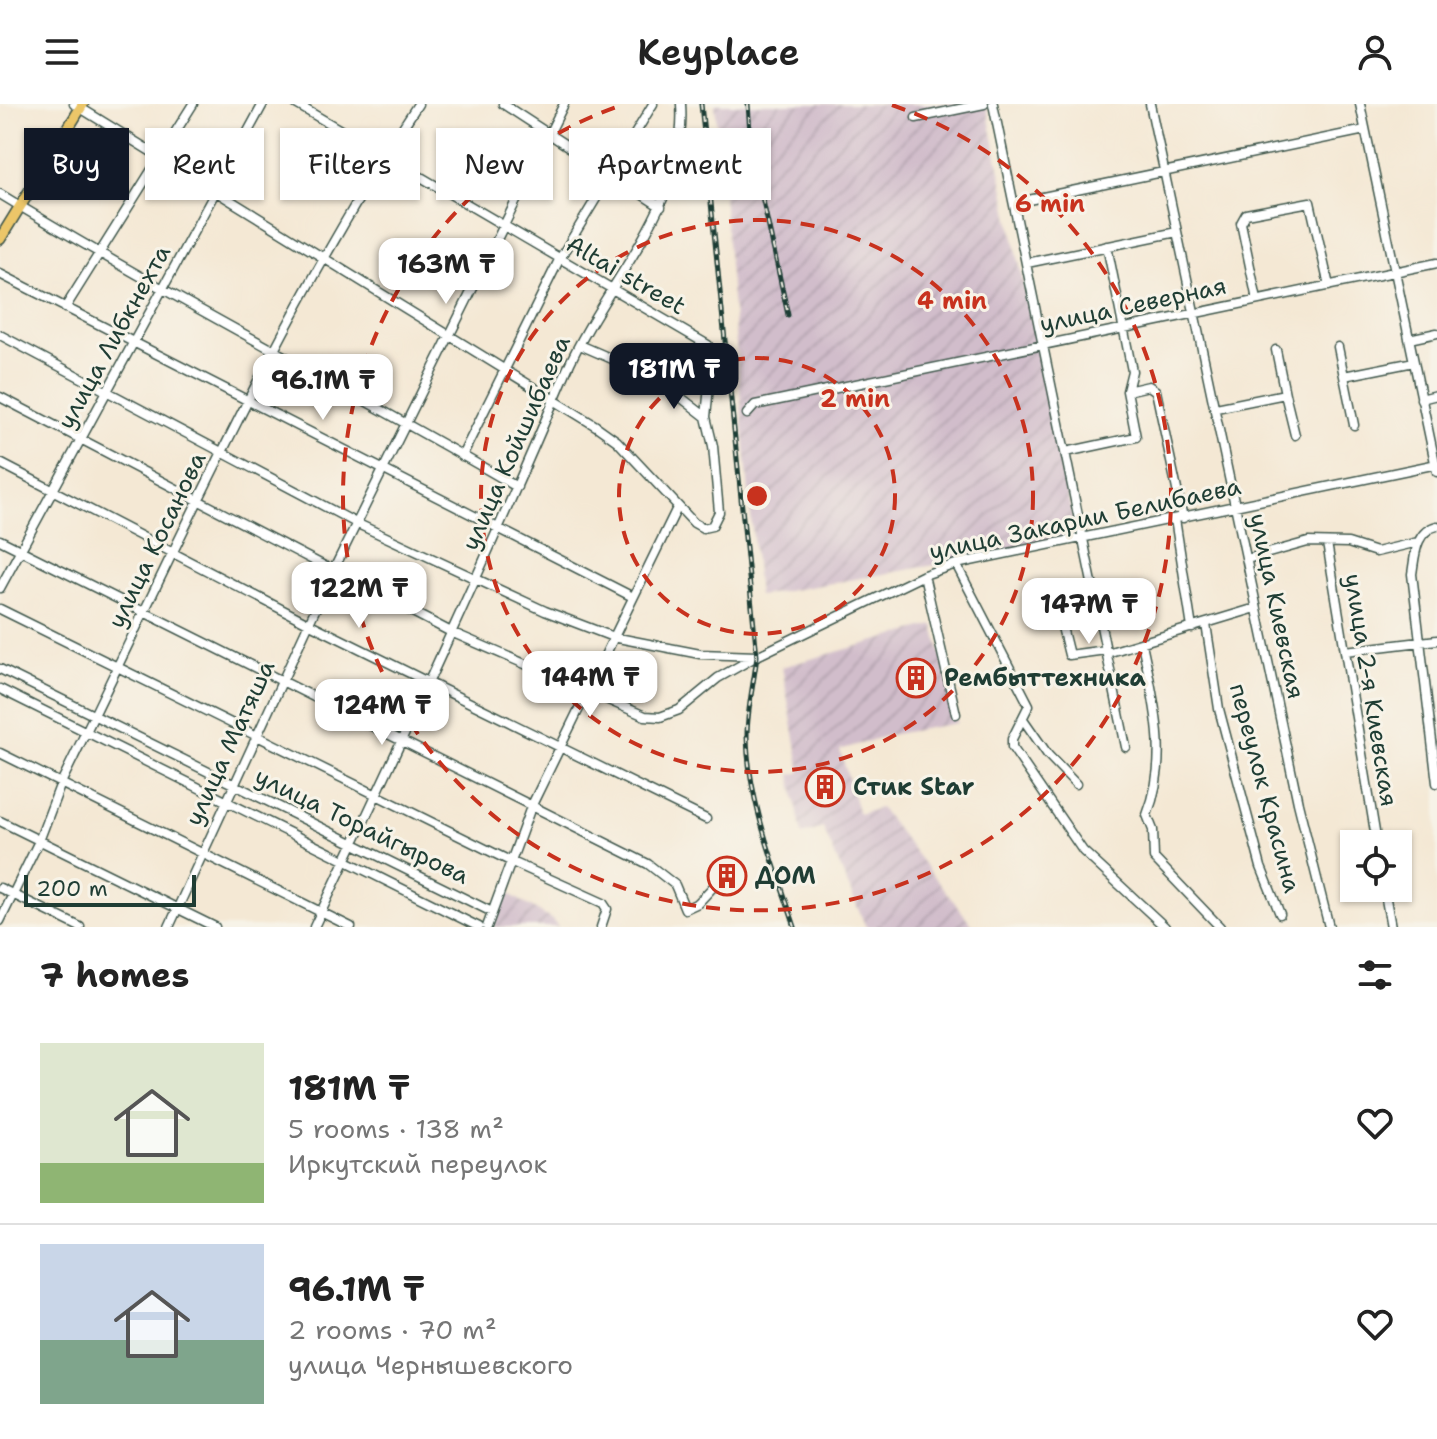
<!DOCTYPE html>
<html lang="en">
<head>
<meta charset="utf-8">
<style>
  :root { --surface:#fff; --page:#f6f6f6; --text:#222; --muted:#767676; --line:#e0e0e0; --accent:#111827 }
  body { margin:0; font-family:"Shantell Sans",sans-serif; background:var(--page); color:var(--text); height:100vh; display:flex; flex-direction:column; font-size:30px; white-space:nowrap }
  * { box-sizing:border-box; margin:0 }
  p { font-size:26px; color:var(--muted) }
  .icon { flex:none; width:44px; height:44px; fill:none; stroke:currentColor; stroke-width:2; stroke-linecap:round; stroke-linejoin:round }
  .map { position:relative; height:823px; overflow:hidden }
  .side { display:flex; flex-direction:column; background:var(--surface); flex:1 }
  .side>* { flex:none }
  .guide { position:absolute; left:24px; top:24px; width:800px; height:72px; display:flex; gap:16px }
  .buttons { position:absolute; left:1340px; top:726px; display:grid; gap:16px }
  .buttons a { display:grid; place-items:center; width:72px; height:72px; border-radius:0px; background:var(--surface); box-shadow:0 2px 6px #0004; font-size:40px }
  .scale { position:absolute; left:24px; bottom:20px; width:172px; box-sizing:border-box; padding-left:8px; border:4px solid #1f3d34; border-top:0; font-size:22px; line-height:28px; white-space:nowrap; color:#1f3d34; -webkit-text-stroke:6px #f7f3e8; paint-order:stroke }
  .price { position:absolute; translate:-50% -68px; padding:0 18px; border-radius:16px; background:#fff; color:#222; font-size:26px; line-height:52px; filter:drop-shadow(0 2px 4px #0008) }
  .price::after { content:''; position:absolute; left:50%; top:48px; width:24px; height:18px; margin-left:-12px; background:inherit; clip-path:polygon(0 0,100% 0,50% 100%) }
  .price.on { background:var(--accent); color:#fff }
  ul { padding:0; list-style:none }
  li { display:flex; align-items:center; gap:24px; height:200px; padding:0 40px }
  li+li { border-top:2px solid var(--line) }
  li span { display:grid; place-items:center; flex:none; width:224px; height:160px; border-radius:0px; color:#555 }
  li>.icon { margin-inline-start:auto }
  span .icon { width:96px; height:96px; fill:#fffc; stroke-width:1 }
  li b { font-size:34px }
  h2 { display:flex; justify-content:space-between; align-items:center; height:96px; padding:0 40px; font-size:34px }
  .pill { padding:0 28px; border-radius:0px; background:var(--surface); box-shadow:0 2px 6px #0004; font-size:28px; line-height:72px }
  .pill.on { background:var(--accent); color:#fff }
  header { display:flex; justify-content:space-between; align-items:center; height:104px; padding:0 40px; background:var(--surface); font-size:36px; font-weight:600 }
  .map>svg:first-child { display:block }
</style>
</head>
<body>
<header><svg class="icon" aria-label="menu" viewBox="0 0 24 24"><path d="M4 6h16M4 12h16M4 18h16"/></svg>Keyplace<svg class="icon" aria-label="person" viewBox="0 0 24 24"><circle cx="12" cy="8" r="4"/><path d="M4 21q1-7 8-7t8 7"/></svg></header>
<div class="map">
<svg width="1437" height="823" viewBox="0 0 1437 823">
  <defs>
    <pattern id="industrial-furrows" width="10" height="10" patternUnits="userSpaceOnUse" patternTransform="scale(2)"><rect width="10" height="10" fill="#d1bdcb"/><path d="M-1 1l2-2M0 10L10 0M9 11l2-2" fill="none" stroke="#b3a3af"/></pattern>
  </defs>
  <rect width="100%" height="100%" fill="#f7f3e8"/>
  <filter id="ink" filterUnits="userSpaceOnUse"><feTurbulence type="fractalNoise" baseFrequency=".0125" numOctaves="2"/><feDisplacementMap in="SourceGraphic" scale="16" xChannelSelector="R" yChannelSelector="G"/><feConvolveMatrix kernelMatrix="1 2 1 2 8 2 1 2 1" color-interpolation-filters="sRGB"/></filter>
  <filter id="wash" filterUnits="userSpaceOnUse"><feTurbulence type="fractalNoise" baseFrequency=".006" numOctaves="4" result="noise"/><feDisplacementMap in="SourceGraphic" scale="32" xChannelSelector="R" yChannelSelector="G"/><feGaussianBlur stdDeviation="1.8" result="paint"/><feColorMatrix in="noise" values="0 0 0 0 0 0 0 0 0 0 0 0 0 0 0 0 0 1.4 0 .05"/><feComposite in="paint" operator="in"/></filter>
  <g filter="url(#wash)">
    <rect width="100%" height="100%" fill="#f4e8d4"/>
    <path fill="url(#industrial-furrows)" d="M715,0H986L1077,436L758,492Z
      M934,521L957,619L889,631L840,646L859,710L880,704L974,823H866L823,724L802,731L791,671L801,668L782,563Z
      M508,789L552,816L558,823H493Z"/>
  </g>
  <g filter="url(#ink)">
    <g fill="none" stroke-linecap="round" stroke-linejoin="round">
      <g stroke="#3f574c" stroke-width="11">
        <path id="minor" d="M74,0L596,322L617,337L694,419L703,424L712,422L719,408L713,342L706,313L656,274L580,241
          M296,0L708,241L712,251L706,313
          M503,0L661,103
          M993,0L1126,643
          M1150,0L1298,699L1329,823
          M1360,0L1437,368
          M916,14L984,0
          M0,90C169,193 346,283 517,383
          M1014,99L1365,26
          M1027,159L1177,128
          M0,170L633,493
          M1257,196L1241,119L1246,110L1310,98L1329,182
          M65,204L193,0
          M0,231L358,420L545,507L613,533L700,550L757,552
          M1409,235L1437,229
          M1338,243L1354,321
          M1344,272L1414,258
          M1127,287L1149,282L1156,287L1183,414
          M1285,290L1295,331
          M0,293L451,528L645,612L660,613L679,606L718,574L757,552L924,471L956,460L1437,360
          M1421,295L1437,291
          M1216,304L1285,290L1276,246
          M747,310L755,301L1437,159
          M1066,348L1136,333L1127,287L1132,267L1107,142
          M462,352L559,156L653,0
          M0,359L308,519L706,715
          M1175,415L1192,524
          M1437,422C1415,427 1415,452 1412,470L1437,679
          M0,436L648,760L675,781L685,805L698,799L713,783L731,781
          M1327,439L1377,740
          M1247,455L1308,438L1348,439L1376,448L1418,438
          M956,460L1029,601L1012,635V643L1083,747L1165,823
          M924,471L956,610
          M0,484L263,0
          M1096,494L1063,501L1058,507L1069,551L1106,546
          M0,505L510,757L603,799L607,805L601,823
          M1206,520L1219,605L1261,763L1280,810
          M1142,539C1154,598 1170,653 1147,711L1153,726L1154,754L1220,823
          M1345,547L1437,536
          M1107,549L1256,504
          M0,565L492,808
          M0,585L479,823
          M1023,615L1048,651L1076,680
          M0,649L351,823
          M0,717L215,823
          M0,784L80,823
          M1384,784L1391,823
          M0,817L39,737L61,679C174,450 277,214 418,0
          M169,823L333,467L564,0
          M314,823C401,639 487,455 566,268C604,179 688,102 681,0
          M487,823L531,703L678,402"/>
      </g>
      <g stroke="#3f574c" stroke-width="13">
        <path id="major" d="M0,135L83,0"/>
      </g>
      <use href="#minor" stroke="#fff" stroke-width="8"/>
      <use href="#major" stroke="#ecc669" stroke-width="10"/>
      <g stroke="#1f3d34" stroke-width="5">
        <path id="rail" d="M701,0L757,552C754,578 747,606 747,632C748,697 775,762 795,823
          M748,0L751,42L788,211"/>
      </g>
      <use href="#rail" stroke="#f7f3e8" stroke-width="2" stroke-dasharray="6" stroke-linecap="butt"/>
    </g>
  </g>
  <g fill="none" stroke="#c8321e" stroke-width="4" stroke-dasharray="14 10">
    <circle cx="757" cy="392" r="138"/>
    <circle cx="757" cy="392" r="276"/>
    <path d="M892 1A414 414 0 1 1 622 1"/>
  </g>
  <defs>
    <g id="building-ring" transform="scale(2)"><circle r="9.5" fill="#f7f3e8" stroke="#c8321e" stroke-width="1.5"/><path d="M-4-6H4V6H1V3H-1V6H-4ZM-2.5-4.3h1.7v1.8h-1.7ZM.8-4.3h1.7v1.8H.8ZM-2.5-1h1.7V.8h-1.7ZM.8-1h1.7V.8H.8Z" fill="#c8321e"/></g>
  </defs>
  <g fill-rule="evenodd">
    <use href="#building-ring" x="916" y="574"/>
    <use href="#building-ring" x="825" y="683"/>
    <use href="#building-ring" x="727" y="772"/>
  </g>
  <g text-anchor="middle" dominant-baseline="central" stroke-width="6" stroke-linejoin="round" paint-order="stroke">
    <g font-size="24" fill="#1f3d34" stroke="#f7f3e8">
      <text transform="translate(626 171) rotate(30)">Altai street</text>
      <text transform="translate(1133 201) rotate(-12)">улица Северная</text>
      <text transform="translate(114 233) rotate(-61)">улица Либкнехта</text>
      <text transform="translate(516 339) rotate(-66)">улица Койшибаева</text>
      <text transform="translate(1085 415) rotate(-12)">улица Закарии Белибаева</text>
      <text transform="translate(157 436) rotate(-64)">улица Косанова</text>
      <text transform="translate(1277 502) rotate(78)">улица Киевская</text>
      <text transform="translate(1371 586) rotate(81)">улица 2-я Киевская</text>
      <text transform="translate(230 639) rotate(-65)">улица Матяша</text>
      <text transform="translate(1265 684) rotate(75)">переулок Красина</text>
      <text transform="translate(362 722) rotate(26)">улица Торайгырова</text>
    </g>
    <g font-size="24" font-weight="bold" fill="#1f3d34" stroke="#f7f3e8" text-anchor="start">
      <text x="944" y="574">Рембыттехника</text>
      <text x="853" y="683">Стик Star</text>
      <text x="755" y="772">ДОМ</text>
    </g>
  </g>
  <circle cx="757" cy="392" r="12" fill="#c8321e" stroke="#f7f3e8" stroke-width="4"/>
  <g font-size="24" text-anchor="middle" font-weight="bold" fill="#c8321e" stroke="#f7f3e8" stroke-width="6" stroke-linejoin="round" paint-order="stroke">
    <text x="1050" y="108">6 min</text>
    <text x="952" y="205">4 min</text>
    <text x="855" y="303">2 min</text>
  </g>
</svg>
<div class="buttons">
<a><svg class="icon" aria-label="locate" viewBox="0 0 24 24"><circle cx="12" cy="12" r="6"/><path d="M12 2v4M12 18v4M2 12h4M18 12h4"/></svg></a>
</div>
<div class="scale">200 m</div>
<b class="price" style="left:446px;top:202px">163M ₸</b>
<b class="price on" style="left:674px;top:307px">181M ₸</b>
<b class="price" style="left:323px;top:318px">96.1M ₸</b>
<b class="price" style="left:359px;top:526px">122M ₸</b>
<b class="price" style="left:1089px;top:542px">147M ₸</b>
<b class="price" style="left:590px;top:615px">144M ₸</b>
<b class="price" style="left:382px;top:643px">124M ₸</b>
<div class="guide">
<a class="pill on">Buy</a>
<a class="pill">Rent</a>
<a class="pill">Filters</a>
<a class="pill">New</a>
<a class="pill">Apartment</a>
</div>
</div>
<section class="side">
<h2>7 homes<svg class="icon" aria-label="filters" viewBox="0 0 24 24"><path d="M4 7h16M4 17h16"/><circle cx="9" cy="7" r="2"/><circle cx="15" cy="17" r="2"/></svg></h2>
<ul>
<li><span style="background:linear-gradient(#dfe7d0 75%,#8fb573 0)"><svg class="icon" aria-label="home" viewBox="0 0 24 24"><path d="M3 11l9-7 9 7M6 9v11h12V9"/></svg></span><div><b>181M ₸</b><p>5 rooms · 138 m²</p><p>Иркутский переулок</p></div><svg class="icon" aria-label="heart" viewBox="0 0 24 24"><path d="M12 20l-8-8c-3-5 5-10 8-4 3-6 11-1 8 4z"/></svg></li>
<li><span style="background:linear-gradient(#c9d6e8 60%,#7fa58c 0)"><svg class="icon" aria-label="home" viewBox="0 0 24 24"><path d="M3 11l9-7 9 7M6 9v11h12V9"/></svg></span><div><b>96.1M ₸</b><p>2 rooms · 70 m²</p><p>улица Чернышевского</p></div><svg class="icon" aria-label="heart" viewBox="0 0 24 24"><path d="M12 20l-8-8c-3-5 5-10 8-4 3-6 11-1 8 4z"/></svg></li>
</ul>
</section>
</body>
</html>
